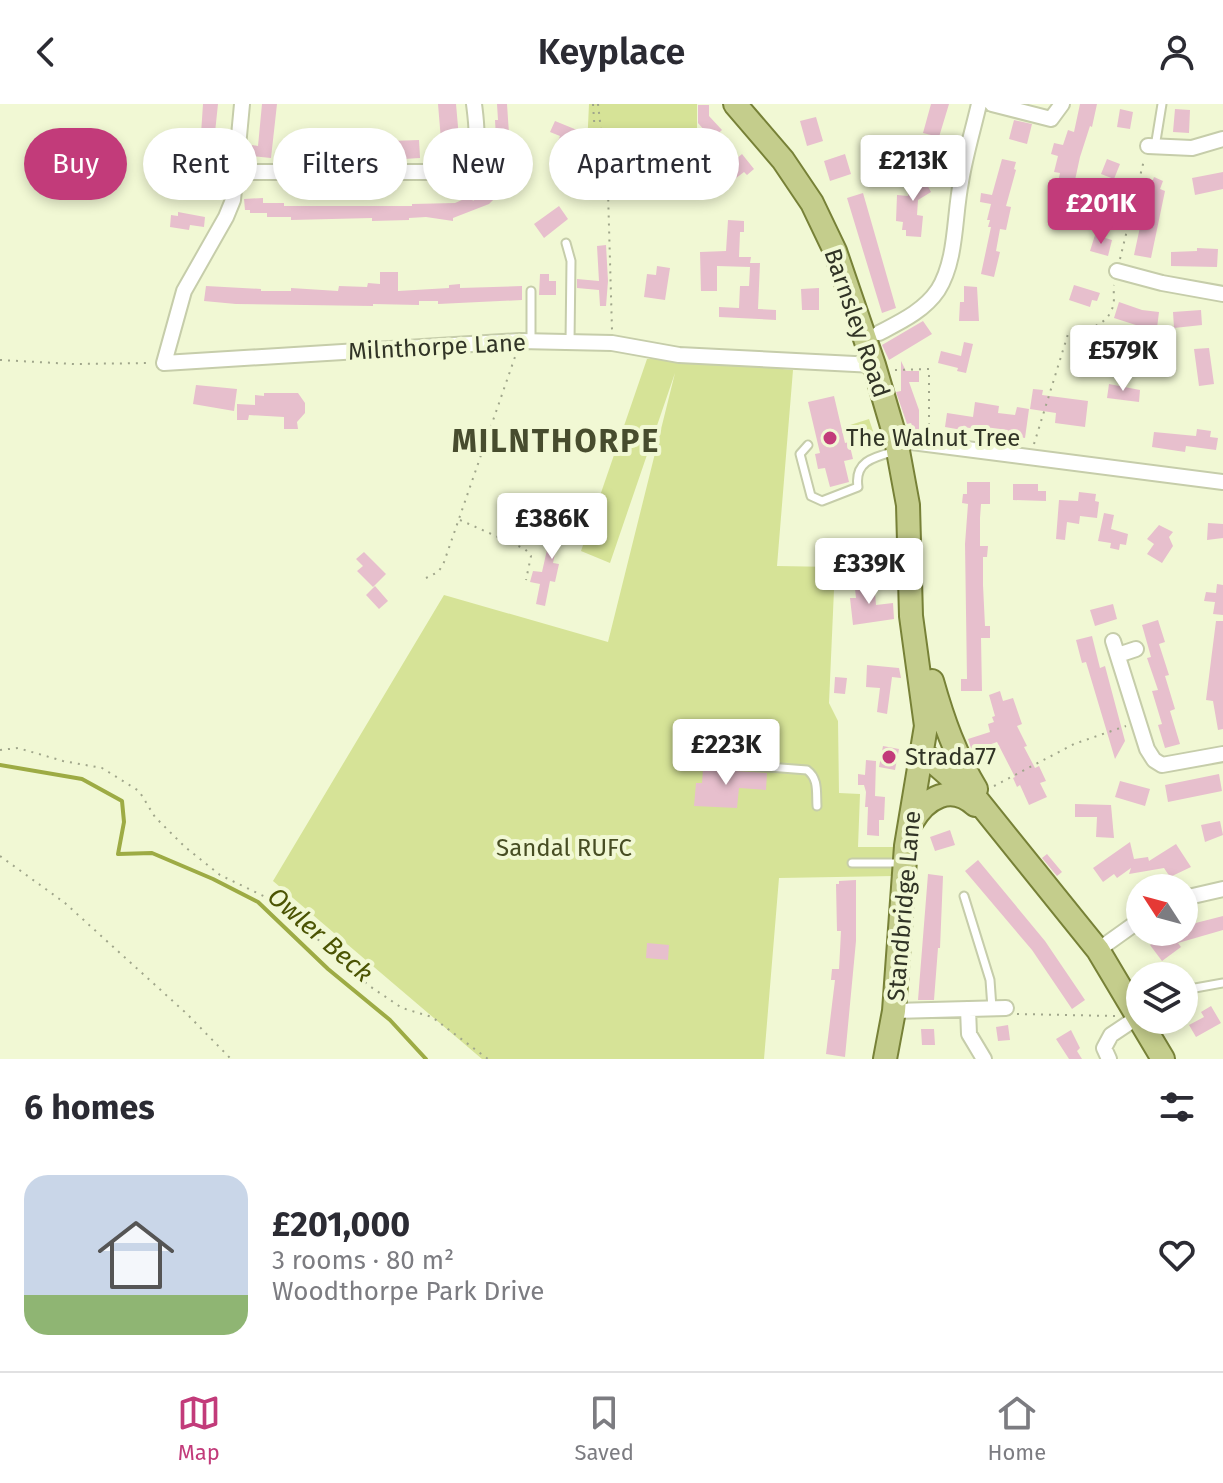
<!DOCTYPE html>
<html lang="en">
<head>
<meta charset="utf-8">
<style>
  :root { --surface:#fff; --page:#f7f7f7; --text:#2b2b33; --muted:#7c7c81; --line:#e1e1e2; --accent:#c23b7a }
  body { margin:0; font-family:"Fira Sans",sans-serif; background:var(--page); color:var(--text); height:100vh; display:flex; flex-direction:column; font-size:30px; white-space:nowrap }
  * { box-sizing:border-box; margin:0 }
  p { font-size:26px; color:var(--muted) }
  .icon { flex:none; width:44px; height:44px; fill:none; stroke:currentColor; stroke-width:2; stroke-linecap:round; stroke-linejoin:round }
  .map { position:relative; height:955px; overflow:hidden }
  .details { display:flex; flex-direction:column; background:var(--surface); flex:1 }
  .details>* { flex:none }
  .banner { position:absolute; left:24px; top:24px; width:800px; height:72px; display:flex; gap:16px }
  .needle { width:52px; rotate:306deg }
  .fabs { position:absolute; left:1126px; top:770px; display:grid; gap:16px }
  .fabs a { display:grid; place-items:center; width:72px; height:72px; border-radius:50%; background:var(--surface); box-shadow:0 4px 12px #0003; font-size:40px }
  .price { position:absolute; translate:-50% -68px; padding:0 18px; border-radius:8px; background:#fff; color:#222; font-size:26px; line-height:52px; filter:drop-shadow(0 2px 4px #0008) }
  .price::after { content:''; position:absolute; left:50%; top:48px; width:24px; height:18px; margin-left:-12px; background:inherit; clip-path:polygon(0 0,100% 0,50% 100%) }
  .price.selected { background:var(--accent); color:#fff }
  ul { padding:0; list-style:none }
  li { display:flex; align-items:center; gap:24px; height:200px; padding:0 24px }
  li+li { border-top:2px solid var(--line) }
  li span { display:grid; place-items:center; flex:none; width:224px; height:160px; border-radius:24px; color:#555 }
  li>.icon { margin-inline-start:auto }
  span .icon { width:96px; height:96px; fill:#fffc; stroke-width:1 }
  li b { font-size:34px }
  h2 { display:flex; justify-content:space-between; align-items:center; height:96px; padding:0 24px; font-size:34px }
  .tag { padding:0 28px; border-radius:36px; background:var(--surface); box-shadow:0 4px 12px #0003; font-size:28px; line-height:72px }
  .tag.selected { background:var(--accent); color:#fff }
  header { display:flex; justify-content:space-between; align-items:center; height:104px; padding:0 24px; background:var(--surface); font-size:36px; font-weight:600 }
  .dock { display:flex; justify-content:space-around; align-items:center; height:112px; border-top:2px solid var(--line); background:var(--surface); font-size:22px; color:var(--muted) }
  .dock a { display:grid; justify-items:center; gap:4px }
  .dock .selected { color:var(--accent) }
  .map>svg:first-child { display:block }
</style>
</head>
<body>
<header><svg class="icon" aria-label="back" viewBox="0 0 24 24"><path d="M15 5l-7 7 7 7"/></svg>Keyplace<svg class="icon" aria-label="person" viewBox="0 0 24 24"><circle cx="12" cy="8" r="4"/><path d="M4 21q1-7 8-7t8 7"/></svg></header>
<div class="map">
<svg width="1223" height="955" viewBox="0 0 1223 955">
  <rect width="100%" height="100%" fill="#f1f8d4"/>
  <path fill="#d6e397" d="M589,0H697V61L647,70L613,83L585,86Z
    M477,27L468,62L415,69Z
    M647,255H678L793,266L777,462L835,463L829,599L838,617L839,689L860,690L858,743H893L894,772L779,774L764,955H482L273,777L444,491L608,538L675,269L610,459L581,447Z
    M869,315L875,333L853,340L847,322Z"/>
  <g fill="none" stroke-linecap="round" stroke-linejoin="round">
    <path stroke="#9dab44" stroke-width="4" d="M0,661L82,675L122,697L124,718L118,750L152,749L213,775L258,798L328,865L390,916L426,955"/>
  </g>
  <path fill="#e7bfcd" d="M203,0H218L214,38L218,39L211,95L193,93L196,57H202L205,30H201Z
    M262,0H277L271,54L251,52L252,41L258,42Z
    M438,0H456L459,34L441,36Z
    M497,0H507L509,30L511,28V62L503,86L489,100L453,114V117L426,113L409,114V116L372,117V114L291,116V113H267V109H250V106H245L244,95L263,94V99H284V102H412V100L455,99L471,92L473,97L491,79L502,50L497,51L495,16H498Z
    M931,0H949L939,33L923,29Z
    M1080,0H1097L1092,23L1090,22L1080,53L1072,90L1056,87L1060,69L1054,68L1058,52L1051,50L1054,39L1063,41L1068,26L1074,28Z
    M698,1H709V12L722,26L712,35L698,19Z
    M1120,5L1133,8L1130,25L1117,23Z
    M1175,5L1190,6L1189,29L1173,28Z
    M816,13L823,37L807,42L800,17Z
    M1014,16L1032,20L1027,40L1009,35Z
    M555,17L577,26L573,36L577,38L569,58L552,52L560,32L550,28Z
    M419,36L420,54L354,58L295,57L297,39L363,41L362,38Z
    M742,50L754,65L747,71L744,68L731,78L722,67Z
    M845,50L851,70L830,77L824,57Z
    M1002,55L1016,58L1014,65L1016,66L1006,102L1011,103L1006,126L1000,125L996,147L1000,148L994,173L981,170L991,123H988L990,116H987L991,100L980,98L981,89L992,91Z
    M1107,55L1120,60L1114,75L1101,70Z
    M910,65L936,70L925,77L931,88L918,96L917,111L923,112L921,133L906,132V126H902L903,118L896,117L897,91L908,92Z
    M1223,68V85L1195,91L1192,74Z
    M1154,73L1163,77L1160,85L1165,87L1151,154L1134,151L1146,95Z
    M863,89L896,204L882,209L847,94Z
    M559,102L568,115L544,134L534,120Z
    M178,108L205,113L204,123L190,121L189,126L170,123L171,111L178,112Z
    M728,116L744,117V128H740L739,153H751L750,159H760L758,205L776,206V216L719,213V203L739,204L740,182H749L750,163L717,162V187H701L700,148L726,147Z
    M1095,131L1112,136L1108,152L1090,147Z
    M606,141L608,177L606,202H600L599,186L577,184V175L599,177L597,142Z
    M1197,144L1218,145L1217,163L1171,162V148L1197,147Z
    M657,162L670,164L665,196L644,193L647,170L656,171Z
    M380,168H398V187L449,184V181L460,180V184L522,182V196L438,200V197H419V201L373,200V202L236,200L204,197L206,182L261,185V187H291V184L338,187L339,182L367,183L368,179L380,180Z
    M540,170H549V177H556V191H539Z
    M1074,181L1100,189L1097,197L1092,196L1090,203L1069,196Z
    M964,182L977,183L979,217H959L960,198H964Z
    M819,184V206H802L801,185Z
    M1119,198L1142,206L1159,208L1157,224L1139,222L1114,214Z
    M1201,206L1202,221L1174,224L1173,208Z
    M923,217L932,230L889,256L882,241Z
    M964,238L973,240L966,269L957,267L958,264L938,259L941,247L961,252Z
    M1209,244L1214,280L1199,282L1194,245Z
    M901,257L906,267H919V278H909L919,306V329L915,328L911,319L907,320L896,288L901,287Z
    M1109,280L1140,286L1139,298L1107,294Z
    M196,281L237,285L234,307L193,300Z
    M1033,285L1043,286L1042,291L1088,297L1085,323L1055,319L1056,309L1030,305Z
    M264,289H298L305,299V309L297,318L298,325H284V313L249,311L248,316H237V300L255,301V291L264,292Z
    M834,292L845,339L849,338L853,355L844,357L849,378L830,383L825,364L818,365L815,350L820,349L808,298Z
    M975,298L999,302L998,309L1015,311L1017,303L1029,305L1025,334L1007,331L1008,326L977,322V325L963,323L962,326L945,323L947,309L973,313Z
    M1197,325L1211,327L1210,333L1218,334L1216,346L1186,342L1185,348L1152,343L1154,328L1196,332Z
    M967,378H990V400H981L980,414V442H988L987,453H983V481L985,522H990V534H981L982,587H961V575H967L965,440L968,400L962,399L963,390H967Z
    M1013,380H1038V387H1046V397L1013,396Z
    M1079,388L1096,390L1095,397L1099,398L1097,414L1080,412L1079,420L1067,418L1065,436L1056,435L1059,396L1078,397Z
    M1104,409L1114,411L1111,425L1128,430L1126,441L1120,440L1119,446L1110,444L1111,439L1098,437Z
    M553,419L584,428L582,436L559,431L553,459L559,460L555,478L550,477L545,502L536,500L540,480L530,478L533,467L542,468Z
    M1208,419L1223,420V434L1207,436Z
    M1159,421L1173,428L1169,433L1173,442L1162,459L1147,450L1154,440L1147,435Z
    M364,448L386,470L373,483L357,467L363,462L356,455Z
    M874,476L876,501L893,499L894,515L853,521L850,494H856L855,485L863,477Z
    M1217,480L1223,481V511L1213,510L1215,498L1204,497L1206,488L1216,489Z
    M375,482L388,497L379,505L366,491Z
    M1113,500L1117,515L1095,522L1090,506Z
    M1158,516L1165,538L1159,540L1169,571L1165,572L1175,605L1170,607L1180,640L1165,644L1158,621L1162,620L1152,587L1158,586L1147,554L1151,553L1142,521Z
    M1216,517H1223V625L1218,626L1213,597L1206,596Z
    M1092,532L1100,564L1105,562L1125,637L1115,655L1086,558L1082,559L1076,536Z
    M867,561L899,564L901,574L892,573L887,610L877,608L880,584L866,583Z
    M835,573L847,574L845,590L834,589Z
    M1000,587L1003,597L1013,594L1022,620L1017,622L1027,642L1024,643L1035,664L1039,662L1046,677L1040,679L1047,693L1029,701L1020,681L1017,683L1013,674L1015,673L997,638L972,647L968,635L990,628L988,620L994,618L992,613L995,612L989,591Z
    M883,642L899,645L895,666L879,663Z
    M866,656L876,657L875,692L885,693L884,716H879V732L867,731L868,703H865L866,688L864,681H858V670L865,671Z
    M703,665L767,669L766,686L739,684L737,704L694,702L696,679H702Z
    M1219,670L1222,687L1168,698L1165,681Z
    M1120,677L1150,685L1145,702L1115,693Z
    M1075,700L1111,701L1114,734L1096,733L1097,713H1075Z
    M1220,717L1223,731L1205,738L1201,721Z
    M950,726L955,741L935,747L930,733Z
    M1130,738L1134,755L1148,753L1149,757L1176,740L1191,763L1170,773L1164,764L1129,770L1131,764L1117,774L1114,770L1103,778L1093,764Z
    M1047,750L1062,768L1057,772L1042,754Z
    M978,756L1045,837L1085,896L1072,905L1032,846L965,767Z
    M928,770L943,772L940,844H938L934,896H918Z
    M856,776V837L845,953L826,950L835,876H831L832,865H839L840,847L841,827H837L836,780H839V777Z
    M1223,812V826L1178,839L1181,843L1162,857L1150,841L1172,828H1184V822Z
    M647,839L669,841L668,856L646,854Z
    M1211,902L1221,919L1196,933L1189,921L1204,913L1201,908Z
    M1008,921L1010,936L998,937L996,923Z
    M921,925H934L935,941H922Z
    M1071,926L1080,944L1077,947L1082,955H1069L1056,935Z"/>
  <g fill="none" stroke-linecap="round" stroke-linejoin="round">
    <g stroke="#c6cdaa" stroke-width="11">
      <path id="service" d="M1155,43L1162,0
        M566,139L571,157L570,238
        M531,187V238
        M808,341L800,350L811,392L822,397L858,383C854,357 874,353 896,347
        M838,454C854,465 888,457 907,455
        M700,639V653L703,658L807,666C819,675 816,688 817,702
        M852,759H902
        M964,792L990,876L992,904
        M1184,886L1223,879"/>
    </g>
    <g stroke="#c6cdaa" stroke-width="18">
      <path id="minor" d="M242,0L233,96L226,113L184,187L164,259L520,237L612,239L679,251L874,261
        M992,0L1051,15L1062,0
        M1148,42L1192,44L1223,35
        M234,68H459C482,53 477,24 474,0
        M1117,167L1162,179L1223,190
        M879,229C900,218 924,207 938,186C957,156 954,112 961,78C965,52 973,26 979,0
        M896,336L1223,378
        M1113,537L1147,645L1154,656L1162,661L1223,650
        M1118,551L1136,545
        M1184,794L1223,785
        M1098,846L1140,816
        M968,905L969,930L984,955
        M894,907L1006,904
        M1109,955L1104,944L1111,931L1138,913"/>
    </g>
    <g stroke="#778137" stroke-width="26">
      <path id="primary" d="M735,0L783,56L812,99L835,147L874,261L896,336L908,401L911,512L926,622L906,742L894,907L885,955
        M932,577C943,616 955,650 976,685
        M923,649L978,697L1098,846L1163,955
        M912,718C926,694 951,679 975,701"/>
    </g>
    <path stroke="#a0a68b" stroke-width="2" stroke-dasharray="2 6" stroke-linecap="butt" d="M593,0L599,93H607
      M598,0L608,88L612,226
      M436,55L464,36
      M1120,155L1144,56
      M0,256L74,260L151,259
      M895,266L929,265V327
      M1034,340L1068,230C1086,226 1108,222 1113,202C1115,195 1113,187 1114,181
      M460,416L525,445L531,452L526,476
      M426,474L438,468L443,461L516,250
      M0,646L18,644L63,657L102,664L139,687L155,713L185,743L220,771L278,799L368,881L402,904L432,913L488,955
      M994,682L1074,640L1126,622
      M0,752L65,799L187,910L231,955
      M1017,910L1115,912"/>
    <use href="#service" stroke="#fff" stroke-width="7"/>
    <use href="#minor" stroke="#fff" stroke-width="14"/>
    <use href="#primary" stroke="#c4cd8c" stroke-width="22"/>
  </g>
  <g fill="#c23b7a" stroke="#f1f8d4" stroke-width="3">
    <circle cx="830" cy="334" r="8"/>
    <circle cx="889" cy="653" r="8"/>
  </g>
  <g text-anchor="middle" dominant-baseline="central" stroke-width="8" stroke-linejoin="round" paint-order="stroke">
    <g font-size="24" fill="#313426" stroke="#f1f8d4">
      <text transform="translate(857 219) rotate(71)">Barnsley Road</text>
      <text transform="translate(437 243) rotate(-3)">Milnthorpe Lane</text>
      <text transform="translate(904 802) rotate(-85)">Standbridge Lane</text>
    </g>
    <g font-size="24" fill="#313426" stroke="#f1f8d4" text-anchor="start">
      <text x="846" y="334">The Walnut Tree</text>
      <text x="905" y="653">Strada77</text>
    </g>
    <g font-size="24" fill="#474d23" stroke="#f1f8d4">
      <text x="564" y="744">Sandal RUFC</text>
    </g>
    <g font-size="26" font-style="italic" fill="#4b5403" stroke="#f1f8d4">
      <text transform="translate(320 831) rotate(41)">Owler Beck</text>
    </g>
    <g font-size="32" font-weight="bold" letter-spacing="2" fill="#474c2e" stroke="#f1f8d4">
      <text x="556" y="337">MILNTHORPE</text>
    </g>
  </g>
</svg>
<div class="fabs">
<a><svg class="needle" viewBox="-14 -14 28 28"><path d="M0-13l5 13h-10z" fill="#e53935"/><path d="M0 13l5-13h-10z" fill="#7c7c81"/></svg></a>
<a><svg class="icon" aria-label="layers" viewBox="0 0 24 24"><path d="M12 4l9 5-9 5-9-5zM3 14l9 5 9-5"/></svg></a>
</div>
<b class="price" style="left:913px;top:99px">£213K</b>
<b class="price selected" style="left:1101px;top:142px">£201K</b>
<b class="price" style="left:1123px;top:289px">£579K</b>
<b class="price" style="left:552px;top:457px">£386K</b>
<b class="price" style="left:869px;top:502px">£339K</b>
<b class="price" style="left:726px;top:683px">£223K</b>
<div class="banner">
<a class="tag selected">Buy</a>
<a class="tag">Rent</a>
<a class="tag">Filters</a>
<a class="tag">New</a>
<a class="tag">Apartment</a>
</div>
</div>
<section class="details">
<h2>6 homes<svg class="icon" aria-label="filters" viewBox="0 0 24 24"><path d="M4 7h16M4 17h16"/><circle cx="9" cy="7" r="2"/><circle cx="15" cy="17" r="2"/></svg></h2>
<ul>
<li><span style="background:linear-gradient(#c9d6e8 75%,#8fb573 0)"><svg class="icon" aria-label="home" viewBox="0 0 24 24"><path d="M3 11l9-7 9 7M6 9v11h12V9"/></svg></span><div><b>£201,000</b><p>3 rooms · 80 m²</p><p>Woodthorpe Park Drive</p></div><svg class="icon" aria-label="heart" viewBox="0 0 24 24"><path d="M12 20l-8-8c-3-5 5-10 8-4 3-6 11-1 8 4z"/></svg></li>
</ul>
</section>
<nav class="dock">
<a class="selected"><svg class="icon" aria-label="map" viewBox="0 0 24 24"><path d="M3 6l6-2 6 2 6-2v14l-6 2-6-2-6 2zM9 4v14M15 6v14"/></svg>Map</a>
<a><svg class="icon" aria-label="saved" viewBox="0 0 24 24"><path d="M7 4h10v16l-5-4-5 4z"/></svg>Saved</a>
<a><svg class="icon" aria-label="home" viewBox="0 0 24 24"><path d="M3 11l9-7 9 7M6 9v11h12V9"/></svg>Home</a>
</nav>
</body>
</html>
